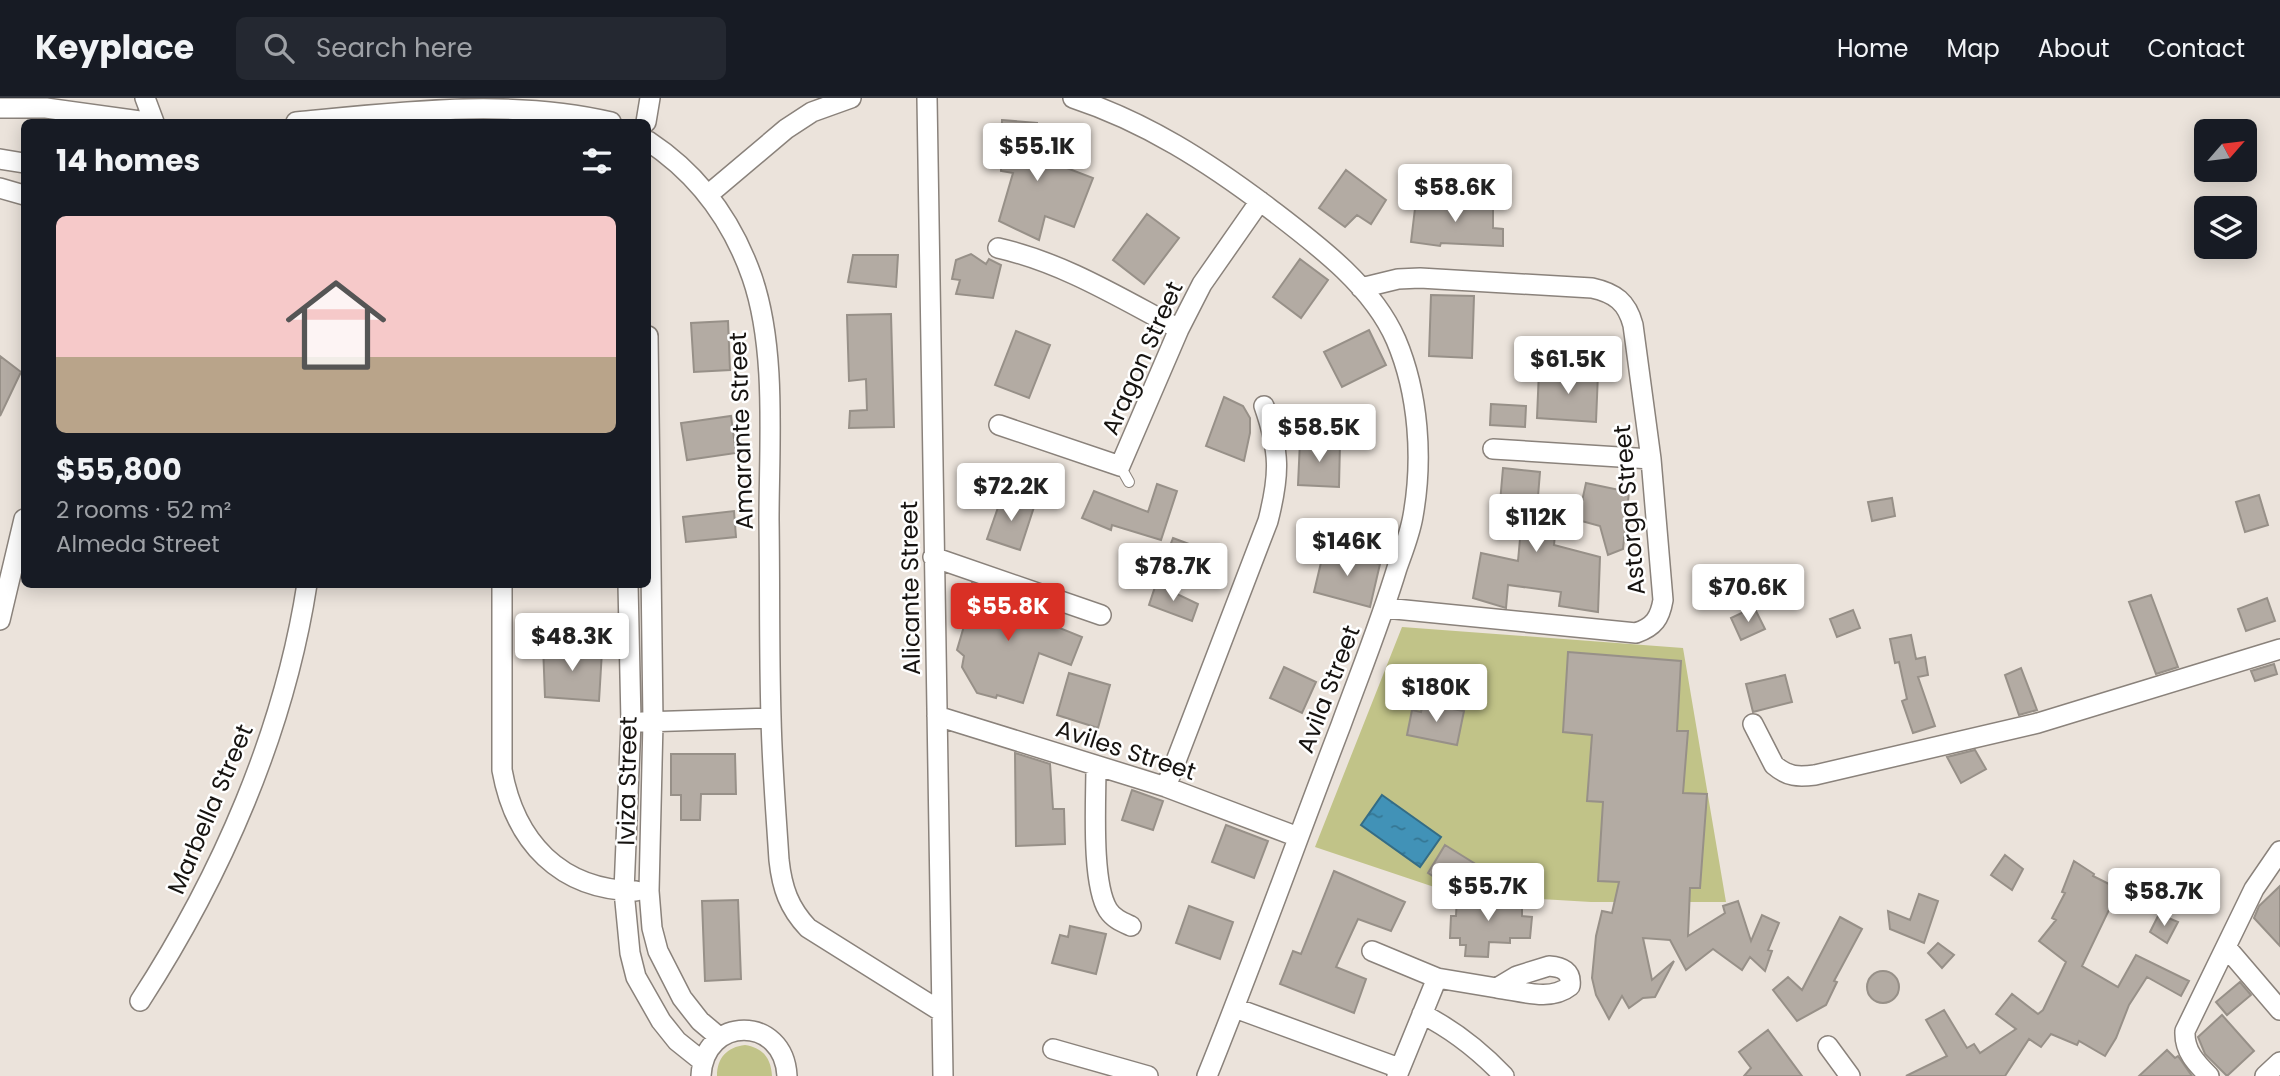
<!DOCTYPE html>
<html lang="en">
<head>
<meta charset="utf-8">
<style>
  :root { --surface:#171b24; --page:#242831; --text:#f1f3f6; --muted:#9ea1a6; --line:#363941; --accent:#d93025 }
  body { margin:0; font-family:Poppins,sans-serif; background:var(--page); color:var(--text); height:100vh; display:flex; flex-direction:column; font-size:26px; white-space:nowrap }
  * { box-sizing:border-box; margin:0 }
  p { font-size:23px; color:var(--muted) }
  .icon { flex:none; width:38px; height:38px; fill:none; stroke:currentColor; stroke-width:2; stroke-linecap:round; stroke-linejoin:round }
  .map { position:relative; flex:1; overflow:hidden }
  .sheet { position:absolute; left:21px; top:21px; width:630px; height:469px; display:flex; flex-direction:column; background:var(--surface); border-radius:10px; box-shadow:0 4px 18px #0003 }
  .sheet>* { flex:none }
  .needle { width:46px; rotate:62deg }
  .controls { position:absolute; left:2194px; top:21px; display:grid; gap:14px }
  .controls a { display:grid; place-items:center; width:63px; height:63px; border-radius:10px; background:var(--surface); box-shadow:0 4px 18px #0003; font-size:35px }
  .price { position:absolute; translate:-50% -60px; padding:0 16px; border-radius:7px; background:#fff; color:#222; font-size:23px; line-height:46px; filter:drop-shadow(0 2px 4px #0008) }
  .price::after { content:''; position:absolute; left:50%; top:42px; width:21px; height:16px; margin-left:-10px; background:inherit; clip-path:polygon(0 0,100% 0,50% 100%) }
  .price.selected { background:var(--accent); color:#fff }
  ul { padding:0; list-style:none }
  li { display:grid; align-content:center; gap:14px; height:371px; padding:0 35px }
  li span { display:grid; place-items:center; height:217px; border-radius:10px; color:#555 }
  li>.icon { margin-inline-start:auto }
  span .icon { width:126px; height:126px; fill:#fffc; stroke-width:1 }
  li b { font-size:30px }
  h2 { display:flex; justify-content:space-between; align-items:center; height:84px; padding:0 35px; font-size:30px }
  header { display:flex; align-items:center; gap:42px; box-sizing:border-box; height:98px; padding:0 35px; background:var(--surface); border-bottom:2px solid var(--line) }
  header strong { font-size:33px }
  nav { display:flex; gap:38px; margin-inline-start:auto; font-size:24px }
  .search { width:490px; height:63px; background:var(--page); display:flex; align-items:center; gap:18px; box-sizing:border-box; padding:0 24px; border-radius:10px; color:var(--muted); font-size:26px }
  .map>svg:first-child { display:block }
</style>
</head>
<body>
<header>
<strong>Keyplace</strong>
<div class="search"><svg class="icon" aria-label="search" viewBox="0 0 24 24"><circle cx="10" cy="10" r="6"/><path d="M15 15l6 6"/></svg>Search here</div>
<nav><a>Home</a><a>Map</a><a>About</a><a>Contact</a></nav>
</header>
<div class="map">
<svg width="2280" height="978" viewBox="0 0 2280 978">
  <defs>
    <pattern id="water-ripples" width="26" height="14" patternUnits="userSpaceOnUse" patternTransform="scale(1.75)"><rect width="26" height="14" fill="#4192b7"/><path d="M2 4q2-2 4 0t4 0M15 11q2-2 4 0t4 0" fill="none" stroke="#357693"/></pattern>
  </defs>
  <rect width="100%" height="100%" fill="#ebe3db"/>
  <path fill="#c1c388" d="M1402,529L1683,550L1726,804H1591L1455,796L1315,749Z
    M745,947C763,950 771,960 772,978H717C717,960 727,949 745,947Z"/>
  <path fill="url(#water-ripples)" stroke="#346c85" stroke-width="2" d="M1382,697L1441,739L1420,769L1361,727Z"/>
  <path fill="#b3aba3" stroke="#979088" stroke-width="2" d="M1002,22L1037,25L1038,59L1093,80L1074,129L1045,118L1039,142L999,123L1013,75L1001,73Z
    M1346,72L1386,102L1371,126L1357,117L1345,129L1319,110Z
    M1416,102L1454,107V103L1493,106V130L1503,131V148L1441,145L1440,148L1411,144Z
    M1147,116L1179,140L1144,186L1113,162Z
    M971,156L986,166L989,161L1001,167L993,200L956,196L960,182L952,181L956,162Z
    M853,157H898L896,189L848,184Z
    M1300,161L1328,182L1301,220L1273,199Z
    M1431,197L1474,198L1472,260L1429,258Z
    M891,216L894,329L849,330L850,313L867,312L866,281L849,283L847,217Z
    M728,223L730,272L694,274L691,225Z
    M1369,232L1386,267L1342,289L1324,254Z
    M1016,233L1050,247L1029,300L995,287Z
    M0,258L21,274L0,318Z
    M1539,272L1598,275L1596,324L1537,320Z
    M1224,299L1243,308L1250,320V335L1244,363L1206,348Z
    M1491,306L1526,308L1525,329L1490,327Z
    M731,318L736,355L687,362L681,325Z
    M1300,343L1340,345L1339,389L1298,387Z
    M1503,370L1540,374L1535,435L1555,437L1554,447L1600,459L1598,514L1559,508L1561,494L1508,487L1506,510L1473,500L1481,455L1518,463L1521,430L1498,428Z
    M1586,385L1629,394L1623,451L1608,457L1600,428L1578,422Z
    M1157,386L1177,393L1161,442L1112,427L1111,432L1082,420L1094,393L1148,414Z
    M2259,397L2268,427L2245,434L2236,404Z
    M1002,398L1034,409L1020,452L987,441Z
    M1892,400L1895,418L1872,423L1868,404Z
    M734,413L736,439L686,444L683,419Z
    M1173,440L1216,456L1207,479L1164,464Z
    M1324,452L1380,466L1370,509L1314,494Z
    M972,485L1060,519L1057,529L1082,539L1071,567L1039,555L1023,605L997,597L996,600L977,595L962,569L964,558L957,552L964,528L957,525Z
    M1156,486L1198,506L1192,523L1149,507Z
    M2151,497L2178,569L2156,576L2129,504Z
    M2267,500L2275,523L2246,533L2238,511Z
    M1754,509L1765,531L1741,542L1731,520Z
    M1853,512L1860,530L1837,539L1830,521Z
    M1911,537L1916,561L1925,559L1928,577L1918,579L1935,628L1913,635L1902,603L1907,601L1899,564L1895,565L1890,541Z
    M543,547L602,553L599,603L545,599Z
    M1568,554L1681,563L1677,633H1688L1683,695L1707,696L1700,790H1690L1688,838L1725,815L1723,808L1738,803L1751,843L1762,817L1779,825L1768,852L1772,853L1765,873L1750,859L1742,872L1713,851L1686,872L1670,842L1643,840L1652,882L1674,863L1655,899L1643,900L1629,910L1622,898L1609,921L1596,897L1592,880L1596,838L1602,813L1612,815L1619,784L1598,783L1603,704L1587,703L1592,637L1563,634Z
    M2274,566L2277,576L2255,583L2251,573Z
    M1284,569L1316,584L1302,615L1270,600Z
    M2021,570L2037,612L2019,617L2005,577Z
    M1069,575L1110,587L1098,630L1057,617Z
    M1785,577L1792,604L1753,614L1746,586Z
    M1423,606L1464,613L1457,647L1407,637L1412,612L1421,614Z
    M1975,652L1986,671L1961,685L1947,659Z
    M1015,655L1050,666L1053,711H1064L1065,746L1016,748Z
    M671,656H735L736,696H701L700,722H681V697H671Z
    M1132,692L1163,703L1153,732L1122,722Z
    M1226,727L1268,743L1254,780L1212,764Z
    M1445,747L1474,765L1456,793L1428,775Z
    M2005,757L2023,771L2012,792L1991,777Z
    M2074,763L2094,776L2093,778L2119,791L2082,868L2118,889L2136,857L2189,883L2181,898L2147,879L2129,907L2116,940L2105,958L2079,943L2077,947L2051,936L2041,949L2029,941L2005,978H1906L1947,958L1926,922L1944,912L1967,950L1974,946L1980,955L2016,931L1996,916L2012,896L2038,916L2043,912L2066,864L2039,843L2056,822L2052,820L2065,795L2062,794Z
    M1334,773L1405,804L1391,833L1358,821L1336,869L1366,881L1354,915L1280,886L1293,853L1301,856Z
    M2280,788V848L2254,820L2259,808Z
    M1919,796L1938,803L1924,845L1890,831L1888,813L1910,822Z
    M1457,798L1522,802V818L1532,819L1530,840H1510V845L1489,844L1488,859L1465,858L1466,847H1460V840H1450L1451,818H1456Z
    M738,802L741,881L705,883L702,803Z
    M1189,808L1233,824L1220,861L1176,845Z
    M2159,816L2178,824L2167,845L2150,834Z
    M1840,819L1862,831L1834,883L1837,884L1826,907L1797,923L1773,892L1788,879L1802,892Z
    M1070,828L1106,836L1096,876L1052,865L1060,837L1068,839Z
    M1938,845L1954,857L1942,870L1928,855Z
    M1867 889a16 16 0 1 1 32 0a16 16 0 1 1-32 0Z
    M2240,884L2251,897L2227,917L2216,904Z
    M2222,917L2254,953L2227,978L2205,956L2198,939Z
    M1768,932L1802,978H1744L1751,970L1739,954Z
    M2167,952L2175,960L2178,958L2192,978H2139Z"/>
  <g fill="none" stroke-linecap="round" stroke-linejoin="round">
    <g stroke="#8a827b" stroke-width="12">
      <path id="lane" d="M1120,368L1129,384"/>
    </g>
    <g stroke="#8a827b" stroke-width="22">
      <path id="street" d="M145,0L154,24
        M927,0L943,978
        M1073,0C1146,24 1208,64 1269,110C1316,146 1372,187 1396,242C1419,296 1423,362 1413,418C1410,436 1403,453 1397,470C1381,523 1360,575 1341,627C1296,744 1254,862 1207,978
        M0,10H46L147,24
        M296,24C400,14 510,0 611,24
        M646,24L650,0
        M648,43C698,76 732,122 752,179C777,251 769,347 769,422C770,488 769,553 771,619C772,667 776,715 779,762C782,790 789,810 808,830L942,914
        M0,61L24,65
        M0,90L24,97
        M709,96L786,31L812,14L851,0
        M998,150C1064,165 1120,200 1179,231
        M1361,190L1398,181L1420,180L1592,190C1615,195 1627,204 1633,227L1651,361L1663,502C1660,520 1654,529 1636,535L1385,510
        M648,238L653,624L649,793L652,830L658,853L682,900L700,923L719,939
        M999,327L1120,368L1179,231L1202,186L1260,103
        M1493,351L1651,361
        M933,459L1101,517
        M502,486V672C515,744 560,792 636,793
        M628,486L631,624L624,793L630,855L636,879L661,923L677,943L702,963
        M0,522L24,421
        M937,618L1166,689L1298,739
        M642,624L771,620
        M1753,626L1774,667C1788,679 1798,679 1815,677L2038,625L2280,551
        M1096,668C1096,703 1091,785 1108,812C1114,821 1122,824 1131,828
        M1166,689L1268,423C1280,376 1280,354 1264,308
        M2226,849L2280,912
        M1372,853L1437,880L1497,890
        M1549,868C1562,869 1572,873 1570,888C1550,904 1521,893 1497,890L1517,878Z
        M140,903C221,778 284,635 307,486
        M1235,910L1399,970
        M1422,916C1454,932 1479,952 1504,978
        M1828,948L1850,978
        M1053,951L1148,978
        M701,978C704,917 784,917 787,978
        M1397,978L1437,880
        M2209,978C2196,965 2184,953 2185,933L2254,791L2280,753
        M2265,978L2280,964"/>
    </g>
    <use href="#lane" stroke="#fff" stroke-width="10"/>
    <use href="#street" stroke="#fff" stroke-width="19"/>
  </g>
  <g text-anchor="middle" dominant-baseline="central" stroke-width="5" stroke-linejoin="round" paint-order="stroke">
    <g font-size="24" fill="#161310" stroke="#fff">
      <text transform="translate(1142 260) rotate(-66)">Aragon Street</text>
      <text transform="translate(741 333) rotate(-92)">Amarante Street</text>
      <text transform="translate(1629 412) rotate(-95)">Astorga Street</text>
      <text transform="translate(910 490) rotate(-91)">Alicante Street</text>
      <text transform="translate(1328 591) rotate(-69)">Avila Street</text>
      <text transform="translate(1126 652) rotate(18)">Aviles Street</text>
      <text transform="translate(627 683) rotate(-89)">Iviza Street</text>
      <text transform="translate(210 711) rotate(-67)">Marbella Street</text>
    </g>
  </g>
</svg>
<div class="controls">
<a><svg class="needle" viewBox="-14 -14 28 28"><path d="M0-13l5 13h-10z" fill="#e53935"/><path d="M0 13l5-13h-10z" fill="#9ea1a6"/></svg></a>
<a><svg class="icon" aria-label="layers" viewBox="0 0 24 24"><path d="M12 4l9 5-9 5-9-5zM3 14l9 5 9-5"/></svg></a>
</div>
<b class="price" style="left:1037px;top:85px">$55.1K</b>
<b class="price" style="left:1455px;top:126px">$58.6K</b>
<b class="price" style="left:1568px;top:298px">$61.5K</b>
<b class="price" style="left:1319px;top:366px">$58.5K</b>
<b class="price" style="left:1011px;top:425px">$72.2K</b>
<b class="price" style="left:1536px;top:456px">$112K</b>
<b class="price" style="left:1347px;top:480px">$146K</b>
<b class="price" style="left:1173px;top:505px">$78.7K</b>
<b class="price" style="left:1748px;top:526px">$70.6K</b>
<b class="price selected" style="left:1008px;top:545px">$55.8K</b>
<b class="price" style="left:572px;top:575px">$48.3K</b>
<b class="price" style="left:1436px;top:626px">$180K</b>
<b class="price" style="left:1488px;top:825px">$55.7K</b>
<b class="price" style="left:2164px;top:830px">$58.7K</b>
<section class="sheet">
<h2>14 homes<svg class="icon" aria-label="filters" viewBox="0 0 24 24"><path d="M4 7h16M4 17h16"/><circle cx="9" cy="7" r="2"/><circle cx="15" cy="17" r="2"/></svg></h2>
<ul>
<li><span style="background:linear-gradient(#f6c9c9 65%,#b9a48a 0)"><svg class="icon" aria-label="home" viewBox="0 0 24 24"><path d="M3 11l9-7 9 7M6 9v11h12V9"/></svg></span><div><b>$55,800</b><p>2 rooms · 52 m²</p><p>Almeda Street</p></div></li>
</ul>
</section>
</div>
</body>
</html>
